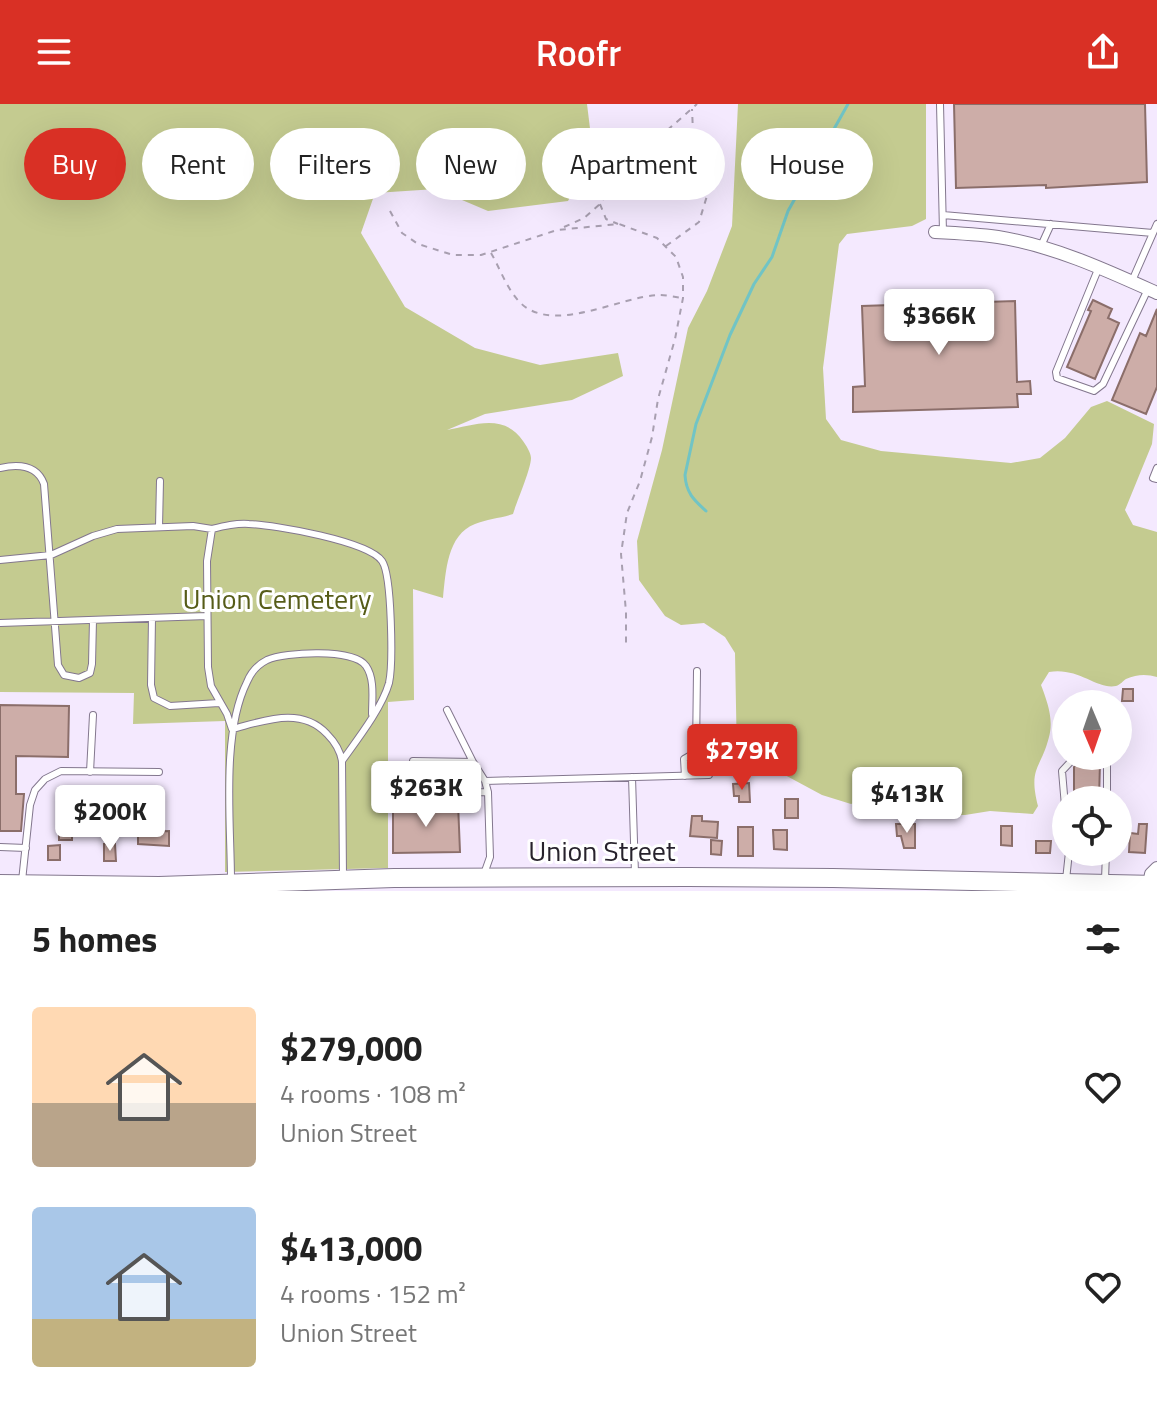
<!DOCTYPE html>
<html lang="en">
<head>
<meta charset="utf-8">
<style>
  :root { --surface:#fff; --page:#f6f6f6; --text:#222; --muted:#767676; --accent:#d93025 }
  body { margin:0; font-family:"Titillium Web",sans-serif; background:var(--page); color:var(--text); height:100vh; display:flex; flex-direction:column; font-size:30px; white-space:nowrap }
  * { box-sizing:border-box; margin:0 }
  p { font-size:26px; color:var(--muted) }
  .icon { flex:none; width:44px; height:44px; fill:none; stroke:currentColor; stroke-width:2; stroke-linecap:round; stroke-linejoin:round }
  .map { position:relative; height:787px; overflow:hidden }
  .drawer { display:flex; flex-direction:column; background:var(--surface); flex:1 }
  .drawer>* { flex:none }
  .guide { position:absolute; left:24px; top:24px; width:1110px; height:72px; display:flex; gap:16px }
  .needle { width:52px; rotate:178deg }
  .tools { position:absolute; left:1052px; top:586px; display:grid; gap:16px }
  .tools a { display:grid; place-items:center; width:80px; height:80px; border-radius:50%; background:var(--surface); box-shadow:0 8px 32px #0002; font-size:40px }
  .price { position:absolute; translate:-50% -68px; padding:0 18px; border-radius:8px; background:#fff; color:#222; font-size:26px; line-height:52px; filter:drop-shadow(0 2px 4px #0008) }
  .price::after { content:''; position:absolute; left:50%; top:48px; width:24px; height:18px; margin-left:-12px; background:inherit; clip-path:polygon(0 0,100% 0,50% 100%) }
  .price.active { background:var(--accent); color:#fff }
  ul { padding:0; list-style:none }
  li { display:flex; align-items:center; gap:24px; height:200px; padding:0 32px }
  li span { display:grid; place-items:center; flex:none; width:224px; height:160px; border-radius:8px; color:#555 }
  li>.icon { margin-inline-start:auto }
  span .icon { width:96px; height:96px; fill:#fffc; stroke-width:1 }
  li b { font-size:34px }
  h2 { display:flex; justify-content:space-between; align-items:center; height:96px; padding:0 32px; font-size:34px }
  .tag { padding:0 28px; border-radius:36px; background:var(--surface); box-shadow:0 8px 32px #0002; font-size:28px; line-height:72px }
  .tag.active { background:var(--accent); color:#fff }
  header { display:flex; justify-content:space-between; align-items:center; height:104px; padding:0 32px; background:var(--accent); color:#fff; font-size:36px; font-weight:600 }
  .map>svg:first-child { display:block }
</style>
</head>
<body>
<header><svg class="icon" aria-label="menu" viewBox="0 0 24 24"><path d="M4 6h16M4 12h16M4 18h16"/></svg>Roofr<svg class="icon" aria-label="share" viewBox="0 0 24 24"><path d="M12 15V3M7 8l5-5 5 5M5 13v7h14v-7"/></svg></header>
<div class="map">
<svg width="1157" height="787" viewBox="0 0 1157 787">
  <rect width="100%" height="100%" fill="#f4e9fe"/>
  <path fill="#c4cb90" d="M0,0H587L593,49L568,97L488,107L436,85L375,89L361,129L405,203L475,244L540,261L618,249L623,272L572,296L485,310L447,326C472,322 504,308 523,337C526,341 531,349 531,354C531,365 517,397 513,410C501,414 487,415 475,420C447,431 446,467 443,494L413,485L414,596L388,598V764L225,768V617L133,620L134,589L0,588Z
    M738,0H926V115L912,122L847,130L839,140L823,264L826,315L841,336L881,347L1011,359L1040,354L1065,334L1091,303L1107,297L1154,320L1152,340L1125,406L1133,421L1157,428V573C1147,570 1137,570 1126,575C1123,577 1120,581 1116,582C1097,586 1079,563 1049,568L1041,581C1047,597 1054,615 1049,633C1041,665 1028,663 1038,702L1033,710L990,707L965,711H917L884,695H867L851,700L822,691L783,670L751,667L737,655L735,549L725,533L704,519L681,521L665,512L639,476L637,437L662,346L688,224L707,187L732,122Z"/>
  <g fill="none" stroke-linecap="round" stroke-linejoin="round">
    <path stroke="#71c4c5" stroke-width="3" d="M706,407C694,396 686,389 685,371L696,320L730,231L754,180L772,153L788,107L848,0"/>
  </g>
  <path fill="#cdada8" stroke="#8b6e6a" stroke-width="2" d="M954,0H1145L1147,78L1046,84V81L956,84Z
    M1093,196L1112,205L1108,214L1119,219L1095,275L1067,263L1091,207L1088,206Z
    M1015,197L1017,278L1030,277L1031,290H1017L1018,303L853,308V283L865,282L862,202Z
    M1157,205V283L1146,310L1112,296L1140,229L1146,232Z
    M1123,585H1133V597H1122Z
    M0,601L69,602L68,653L16,652V690H24L21,727H0Z
    M1080,656L1100,658L1099,696H1074V663Z
    M749,679L750,698H739V692H734L733,680Z
    M785,695H798V714H785Z
    M442,699H458L460,748L393,749V703L442,702Z
    M692,712H702V717L718,718L717,734L690,732Z
    M72,718V736H59V719Z
    M896,720H915V744H904L901,732H897Z
    M1139,720H1147L1145,749L1129,748L1130,729L1138,730Z
    M1001,722H1012V742L1001,741Z
    M738,723H753V752H738Z
    M773,726H787V746L774,745Z
    M169,727V742L138,740V728Z
    M711,736L722,737L721,751L711,750Z
    M1036,737H1051L1050,749H1036Z
    M104,740H115L116,757H104Z
    M60,741V756H48V742Z"/>
  <g fill="none" stroke-linecap="round" stroke-linejoin="round">
    <g stroke="#83778e" stroke-width="8">
      <path id="lane" d="M940,0L943,128
        M943,111L1153,129
        M1041,142L1051,120
        M1099,163L1056,268L1057,274L1094,287L1103,280L1148,185
        M1132,177L1157,120
        M0,364C18,360 37,361 44,380L58,561L64,571L79,574L90,569L92,560L93,516
        M1157,364L1153,374L1157,375
        M159,423L160,377
        M0,456L51,451L93,432L117,425L193,422L212,425
        M152,514L151,581L154,594L170,602L219,599
        M0,519L207,512
        M447,606L473,658
        M1102,652L1107,656V696
        M342,657C357,636 382,604 389,579C393,561 392,471 382,457C368,437 275,421 249,420C236,419 224,422 212,425L207,457L208,563L211,582L227,610L232,625C264,617 301,602 327,630C335,638 340,646 342,657L343,772
        M90,668L93,611
        M685,672L684,655L696,648
        M632,673L635,770
        M485,677L473,658L413,657V689L488,688
        M1066,714L1062,667L1076,652
        M0,743L26,744
        M484,770L490,753L488,688L485,677L709,671L711,656L696,648L697,567
        M1066,776L1069,748L1106,751
        M1105,776L1106,748
        M22,777L30,701L35,686L45,675L61,667L159,668
        M231,777C231,719 221,630 247,578C251,568 257,561 267,556C285,548 354,544 366,562C375,575 372,595 372,610"/>
    </g>
    <g stroke="#83778e" stroke-width="14">
      <path id="street" d="M935,128C956,129 977,130 998,133C1054,142 1106,166 1157,189
        M1149,781L1151,770L1157,764"/>
    </g>
    <g stroke="#83778e" stroke-width="20">
      <path id="secondary" d="M0,780L159,782L394,774L688,773L833,774L1157,781"/>
    </g>
    <path stroke="#a89fb0" stroke-width="2" stroke-dasharray="6 6" stroke-linecap="butt" d="M657,38L677,34L696,43
      M600,100L606,115L618,120
      M390,107L402,129L418,140L453,151H481L557,126L619,120L657,134L676,153L683,173V194L675,235L658,295L652,333L640,377L627,409L621,450L626,508V541
      M564,123L584,114L600,100L615,76L636,54L697,0
      M666,142L699,118L710,82L693,28L692,5
      M491,149C501,166 508,189 524,202C558,228 620,193 658,191C666,191 675,193 683,194"/>
    <use href="#lane" stroke="#fff" stroke-width="6"/>
    <use href="#street" stroke="#fff" stroke-width="12"/>
    <use href="#secondary" stroke="#fff" stroke-width="18"/>
  </g>
  <g text-anchor="middle" dominant-baseline="central" stroke-width="6" stroke-linejoin="round" paint-order="stroke">
    <g font-size="28" fill="#565c18" stroke="#fff">
      <text x="277" y="494">Union Cemetery</text>
    </g>
    <g font-size="28" fill="#27222c" stroke="#fff">
      <text x="602" y="746">Union Street</text>
    </g>
  </g>
</svg>
<div class="tools">
<a><svg class="needle" viewBox="-14 -14 28 28"><path d="M0-13l5 13h-10z" fill="#e53935"/><path d="M0 13l5-13h-10z" fill="#767676"/></svg></a>
<a><svg class="icon" aria-label="locate" viewBox="0 0 24 24"><circle cx="12" cy="12" r="6"/><path d="M12 2v4M12 18v4M2 12h4M18 12h4"/></svg></a>
</div>
<b class="price" style="left:939px;top:253px">$366K</b>
<b class="price active" style="left:742px;top:688px">$279K</b>
<b class="price" style="left:426px;top:725px">$263K</b>
<b class="price" style="left:907px;top:731px">$413K</b>
<b class="price" style="left:110px;top:749px">$200K</b>
<div class="guide">
<a class="tag active">Buy</a>
<a class="tag">Rent</a>
<a class="tag">Filters</a>
<a class="tag">New</a>
<a class="tag">Apartment</a>
<a class="tag">House</a>
</div>
</div>
<section class="drawer">
<h2>5 homes<svg class="icon" aria-label="filters" viewBox="0 0 24 24"><path d="M4 7h16M4 17h16"/><circle cx="9" cy="7" r="2"/><circle cx="15" cy="17" r="2"/></svg></h2>
<ul>
<li><span style="background:linear-gradient(#ffd9b3 60%,#b9a48a 0)"><svg class="icon" aria-label="home" viewBox="0 0 24 24"><path d="M3 11l9-7 9 7M6 9v11h12V9"/></svg></span><div><b>$279,000</b><p>4 rooms · 108 m²</p><p>Union Street</p></div><svg class="icon" aria-label="heart" viewBox="0 0 24 24"><path d="M12 20l-8-8c-3-5 5-10 8-4 3-6 11-1 8 4z"/></svg></li>
<li><span style="background:linear-gradient(#a9c7e8 70%,#c2b280 0)"><svg class="icon" aria-label="home" viewBox="0 0 24 24"><path d="M3 11l9-7 9 7M6 9v11h12V9"/></svg></span><div><b>$413,000</b><p>4 rooms · 152 m²</p><p>Union Street</p></div><svg class="icon" aria-label="heart" viewBox="0 0 24 24"><path d="M12 20l-8-8c-3-5 5-10 8-4 3-6 11-1 8 4z"/></svg></li>
</ul>
</section>
</body>
</html>
